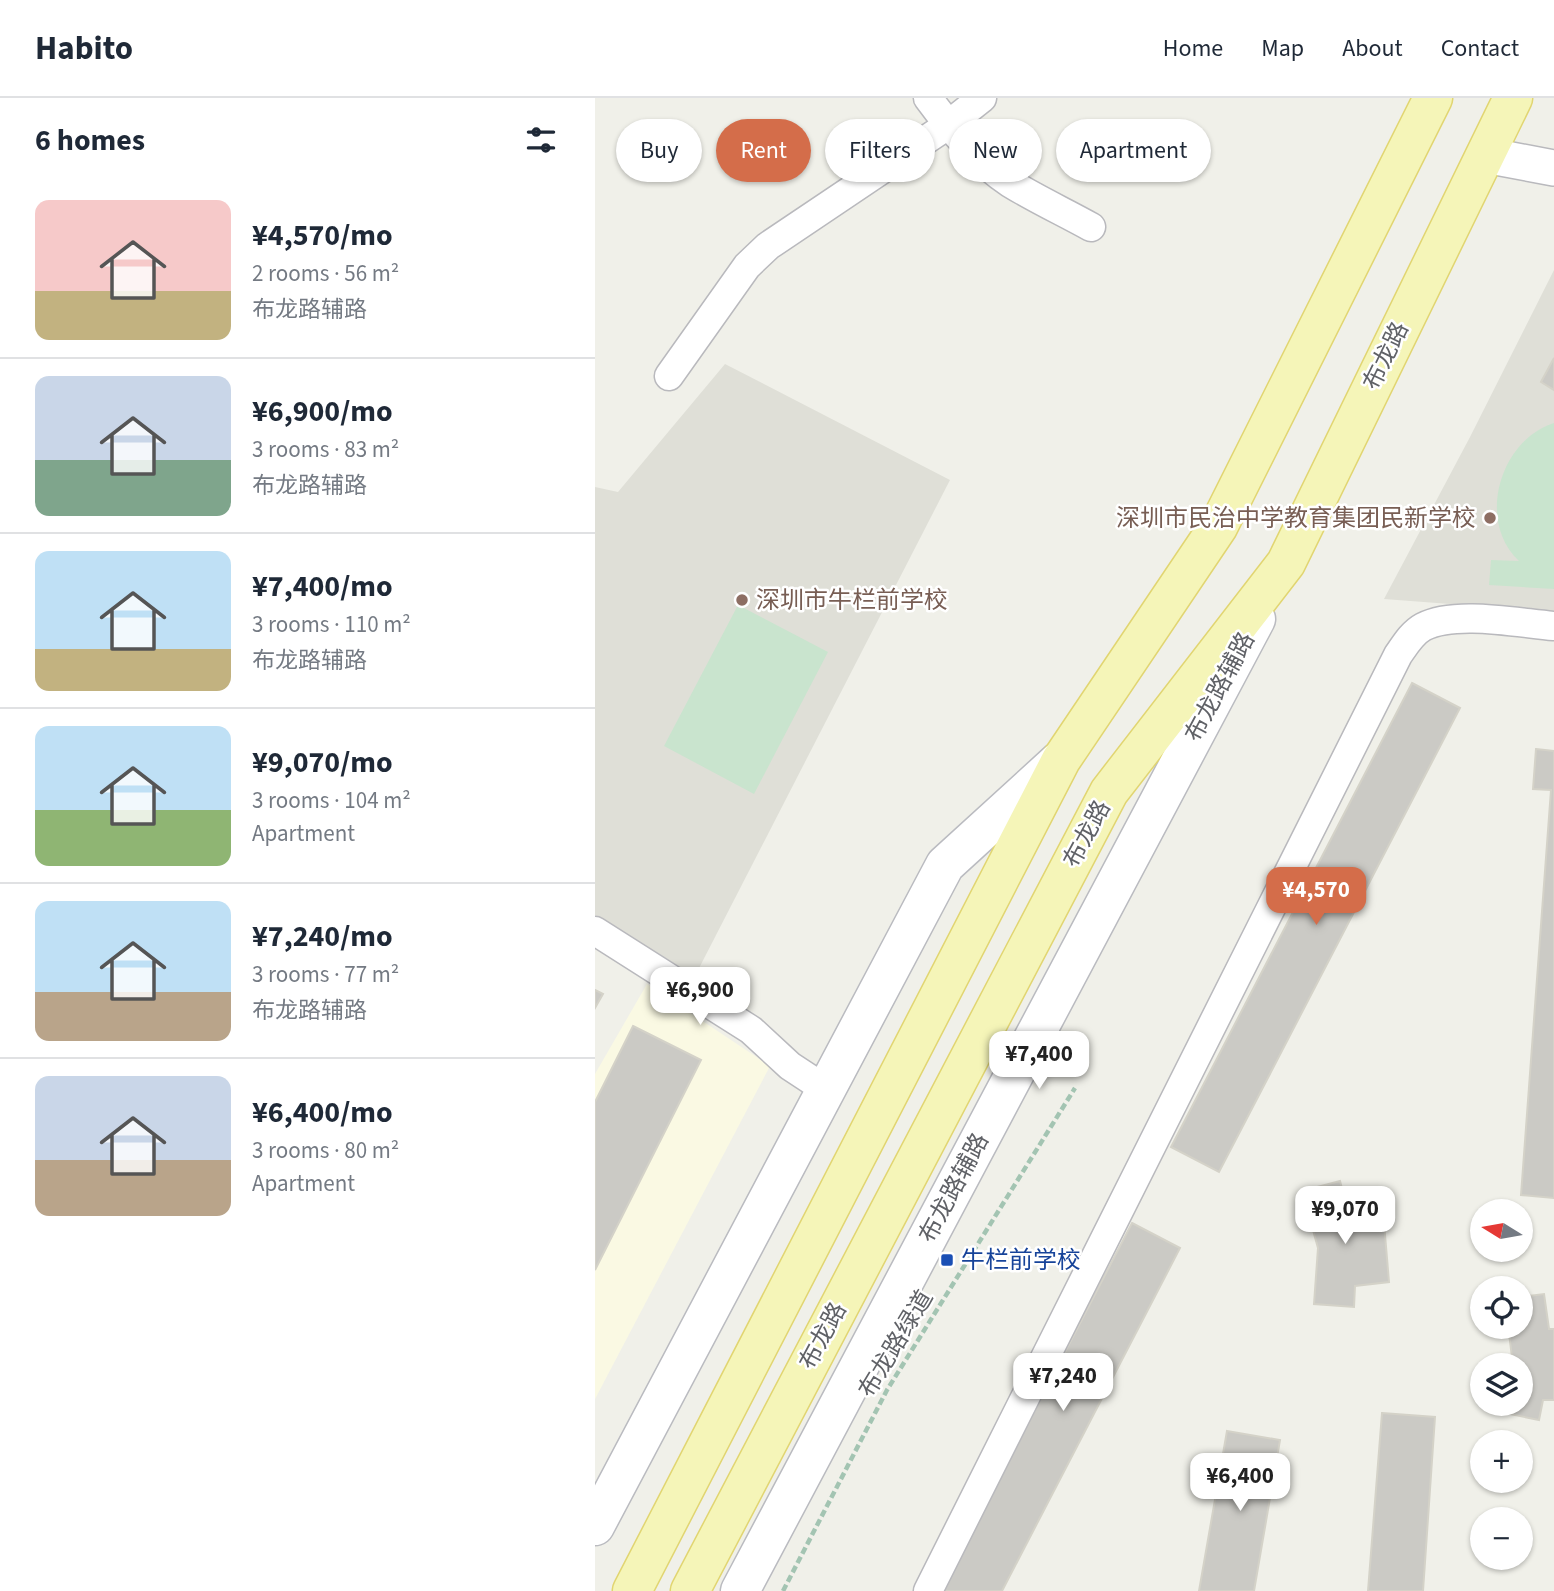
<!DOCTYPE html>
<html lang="en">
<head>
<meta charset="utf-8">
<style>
  :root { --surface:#fff; --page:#f6f6f7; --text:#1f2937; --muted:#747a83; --line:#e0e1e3; --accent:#d46d4a }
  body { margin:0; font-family:"Source Sans 3","Noto Sans SC",sans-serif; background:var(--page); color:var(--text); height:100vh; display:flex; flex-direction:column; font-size:26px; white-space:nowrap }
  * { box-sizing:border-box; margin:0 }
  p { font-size:23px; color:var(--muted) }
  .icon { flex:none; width:38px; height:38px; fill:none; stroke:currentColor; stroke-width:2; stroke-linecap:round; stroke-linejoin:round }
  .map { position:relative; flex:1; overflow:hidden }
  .details { display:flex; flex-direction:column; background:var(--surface); width:595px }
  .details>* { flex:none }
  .hud { position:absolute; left:21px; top:21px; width:665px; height:63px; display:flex; gap:14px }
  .needle { width:46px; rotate:281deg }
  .fabs { position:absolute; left:875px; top:1101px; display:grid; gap:14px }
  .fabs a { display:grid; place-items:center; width:63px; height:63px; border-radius:50%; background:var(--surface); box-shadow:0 2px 5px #0004; font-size:35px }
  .price { position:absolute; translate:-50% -60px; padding:0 16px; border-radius:14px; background:#fff; color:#222; font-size:23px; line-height:46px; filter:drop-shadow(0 2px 4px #0008) }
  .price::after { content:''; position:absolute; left:50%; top:42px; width:21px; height:16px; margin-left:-10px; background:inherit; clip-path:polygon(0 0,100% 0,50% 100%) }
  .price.current { background:var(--accent); color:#fff }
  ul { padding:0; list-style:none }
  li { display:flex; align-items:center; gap:21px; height:175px; padding:0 35px }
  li+li { border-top:2px solid var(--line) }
  li span { display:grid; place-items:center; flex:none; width:196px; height:140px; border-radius:14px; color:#555 }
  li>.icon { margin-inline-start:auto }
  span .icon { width:84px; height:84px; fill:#fffc; stroke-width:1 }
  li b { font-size:30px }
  h2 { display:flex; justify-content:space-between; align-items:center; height:84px; padding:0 35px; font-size:30px }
  .tag { padding:0 24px; border-radius:32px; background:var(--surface); box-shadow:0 2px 5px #0004; font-size:24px; line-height:63px }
  .tag.current { background:var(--accent); color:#fff }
  header { display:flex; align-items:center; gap:42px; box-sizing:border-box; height:98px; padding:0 35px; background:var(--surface); border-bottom:2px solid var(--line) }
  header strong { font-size:33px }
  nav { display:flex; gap:38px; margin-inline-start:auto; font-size:24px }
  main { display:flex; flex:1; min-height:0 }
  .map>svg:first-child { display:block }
</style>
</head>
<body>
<header>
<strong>Habito</strong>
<nav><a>Home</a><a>Map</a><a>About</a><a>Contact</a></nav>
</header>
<main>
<section class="details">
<h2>6 homes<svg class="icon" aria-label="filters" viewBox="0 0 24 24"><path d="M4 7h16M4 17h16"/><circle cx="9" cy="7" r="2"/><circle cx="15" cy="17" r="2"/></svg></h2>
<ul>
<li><span style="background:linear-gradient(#f6c9c9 65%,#c2b280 0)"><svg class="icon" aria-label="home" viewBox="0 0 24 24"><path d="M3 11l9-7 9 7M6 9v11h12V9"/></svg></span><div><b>¥4,570/mo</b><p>2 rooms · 56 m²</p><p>布龙路辅路</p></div></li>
<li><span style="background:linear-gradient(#c9d6e8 60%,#7fa58c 0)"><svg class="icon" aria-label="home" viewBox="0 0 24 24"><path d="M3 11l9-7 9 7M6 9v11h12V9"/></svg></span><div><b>¥6,900/mo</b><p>3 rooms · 83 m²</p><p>布龙路辅路</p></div></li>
<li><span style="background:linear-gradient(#bfe0f5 70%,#c2b280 0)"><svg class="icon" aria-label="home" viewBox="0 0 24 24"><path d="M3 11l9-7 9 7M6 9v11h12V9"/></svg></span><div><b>¥7,400/mo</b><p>3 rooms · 110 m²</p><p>布龙路辅路</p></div></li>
<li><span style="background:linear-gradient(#bfe0f5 60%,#8fb573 0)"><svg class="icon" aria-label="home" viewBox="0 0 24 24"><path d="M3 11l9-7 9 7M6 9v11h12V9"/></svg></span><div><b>¥9,070/mo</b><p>3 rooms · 104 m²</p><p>Apartment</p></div></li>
<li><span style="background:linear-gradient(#bfe0f5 65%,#b9a48a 0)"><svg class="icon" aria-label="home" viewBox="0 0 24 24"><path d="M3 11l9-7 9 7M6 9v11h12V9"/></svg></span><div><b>¥7,240/mo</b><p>3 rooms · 77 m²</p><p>布龙路辅路</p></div></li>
<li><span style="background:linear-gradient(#c9d6e8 60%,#b9a48a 0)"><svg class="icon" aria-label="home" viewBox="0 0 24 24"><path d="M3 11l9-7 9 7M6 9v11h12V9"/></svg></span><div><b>¥6,400/mo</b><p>3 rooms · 80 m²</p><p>Apartment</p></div></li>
</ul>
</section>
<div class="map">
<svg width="959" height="1493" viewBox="0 0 959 1493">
  <rect width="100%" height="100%" fill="#f0f0e9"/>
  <path fill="#faf9e3" d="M52,886L175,968L0,1301V976Z"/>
  <path fill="#dfdfd7" d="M959,172V514L789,501L875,339Z
    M130,266L355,382L100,878L0,817V389L23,394Z"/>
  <path fill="#c9e4ce" d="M959,325V491L894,487L896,462L924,463C881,423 905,342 959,325Z
    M143,507L233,554L159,696L69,648Z"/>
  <path fill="#cbcac5" stroke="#d4d2c8" stroke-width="2" d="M959,260V292L946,284Z
    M817,585L865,610L624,1074L576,1049Z
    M941,651L959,653V1100L926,1097L956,692L938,691Z
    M0,892L8,896L0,910Z
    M38,928L106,962L0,1172V1004Z
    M745,1083L754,1117L788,1113L794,1184L760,1188L759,1209L719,1206L723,1150L707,1093Z
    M537,1125L585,1150L407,1493H346Z
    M949,1196L954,1231H959V1302H948L944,1322L905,1314L907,1306H926V1267H915L917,1259L913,1228H926V1199Z
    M787,1315L840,1319L828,1493H773Z
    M632,1333L685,1342L659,1493H604Z"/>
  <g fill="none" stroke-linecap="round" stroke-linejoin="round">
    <g stroke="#b9b9bd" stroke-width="31">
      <path id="minor" d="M333,0C356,31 383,64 415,85C441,101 469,114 496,129
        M74,278L152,168L173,148L353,27L387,0
        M0,833L156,932L195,968L230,991
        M333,1493L803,557C810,547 817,535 828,529C860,512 923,525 959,528"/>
    </g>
    <g stroke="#b9b9bd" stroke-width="38">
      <path id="tertiary" d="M890,57L959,70"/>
    </g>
    <g stroke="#babbc0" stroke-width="41">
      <path id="secondary" d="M0,1428L350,767L464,663
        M145,1493L661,521"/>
    </g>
    <g stroke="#e1d571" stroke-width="41">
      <path id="primary" d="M37,1493L466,662L623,429L838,0
        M95,1493L514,694L691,465L918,0"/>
    </g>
    <path stroke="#a3c4b2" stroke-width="4.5" stroke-dasharray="7 3.5" stroke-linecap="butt" d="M188,1493L292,1292L480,990"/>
    <use href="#minor" stroke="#fff" stroke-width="28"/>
    <use href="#tertiary" stroke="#fff" stroke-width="35"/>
    <use href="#secondary" stroke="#fff" stroke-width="38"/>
    <use href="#primary" stroke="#f5f5b8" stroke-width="38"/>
  </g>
  <g fill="#8d6e63" stroke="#fff" stroke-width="2.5">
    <circle cx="895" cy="420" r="7"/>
    <circle cx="147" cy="502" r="7"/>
  </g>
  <rect fill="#1a4fb4" stroke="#fff" stroke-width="2.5" x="345" y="1155" width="14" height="14" rx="3.5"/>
  <g text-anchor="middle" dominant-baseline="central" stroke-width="5" stroke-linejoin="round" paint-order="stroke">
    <g font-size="24" fill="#606267" stroke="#fff">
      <text transform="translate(791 258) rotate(-64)">布龙路</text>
      <text transform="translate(625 589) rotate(-62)">布龙路辅路</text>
      <text transform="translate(492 736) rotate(-62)">布龙路</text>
      <text transform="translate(359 1090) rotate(-62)">布龙路辅路</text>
      <text transform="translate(228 1238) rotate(-62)">布龙路</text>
      <text transform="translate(301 1246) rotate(-59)">布龙路绿道</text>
    </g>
    <g font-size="24" fill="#785e54" stroke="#fff" text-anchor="end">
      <text x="881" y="420">深圳市民治中学教育集团民新学校</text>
      <text x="161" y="502" text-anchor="start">深圳市牛栏前学校</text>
    </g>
    <g font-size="24" fill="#164399" stroke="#fff" text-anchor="start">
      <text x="366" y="1162">牛栏前学校</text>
    </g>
  </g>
</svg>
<div class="fabs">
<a><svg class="needle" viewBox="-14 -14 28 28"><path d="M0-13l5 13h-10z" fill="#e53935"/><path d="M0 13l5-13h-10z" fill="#747a83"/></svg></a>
<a><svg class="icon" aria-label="locate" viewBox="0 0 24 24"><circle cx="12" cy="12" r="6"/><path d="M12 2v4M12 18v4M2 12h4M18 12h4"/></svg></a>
<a><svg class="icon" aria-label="layers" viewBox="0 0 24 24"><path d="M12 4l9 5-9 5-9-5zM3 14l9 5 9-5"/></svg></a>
<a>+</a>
<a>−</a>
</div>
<b class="price current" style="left:721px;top:829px">¥4,570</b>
<b class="price" style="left:105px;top:929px">¥6,900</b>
<b class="price" style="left:444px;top:993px">¥7,400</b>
<b class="price" style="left:750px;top:1148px">¥9,070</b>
<b class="price" style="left:468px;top:1315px">¥7,240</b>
<b class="price" style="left:645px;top:1415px">¥6,400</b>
<div class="hud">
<a class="tag">Buy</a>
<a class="tag current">Rent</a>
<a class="tag">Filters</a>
<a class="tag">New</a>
<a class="tag">Apartment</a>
</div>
</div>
</main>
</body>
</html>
